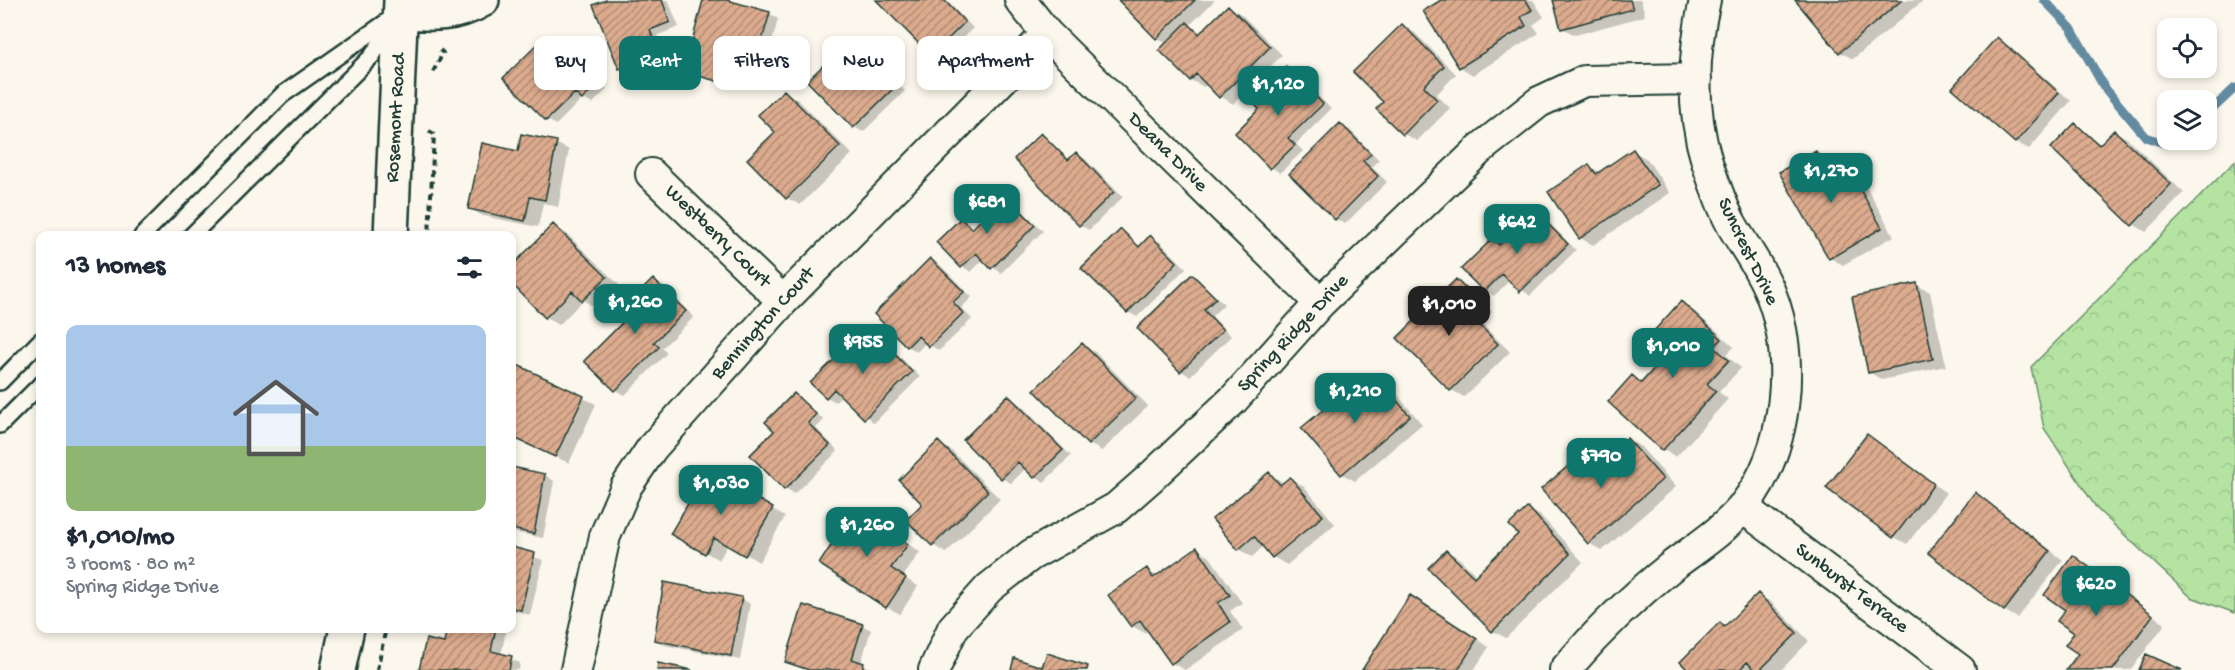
<!DOCTYPE html>
<html lang="en">
<head>
<meta charset="utf-8">
<style>
  :root { --surface:#fff; --page:#f2f2f3; --text:#1f2937; --muted:#747a83; --accent:#0f766e }
  body { margin:0; font-family:"Gochi Hand",sans-serif; background:var(--page); color:var(--text); height:100vh; display:flex; flex-direction:column; font-size:22px; white-space:nowrap }
  * { box-sizing:border-box; margin:0 }
  p { font-size:20px; color:var(--muted) }
  .icon { flex:none; width:33px; height:33px; fill:none; stroke:currentColor; stroke-width:2; stroke-linecap:round; stroke-linejoin:round }
  .map { position:relative; flex:1; overflow:hidden }
  .details { position:absolute; left:36px; top:231px; width:480px; height:402px; display:flex; flex-direction:column; background:var(--surface); border-radius:12px; box-shadow:0 3px 9px #0003 }
  .details>* { flex:none }
  .hud { position:absolute; left:534px; top:36px; width:570px; height:54px; display:flex; gap:12px }
  .fabs { position:absolute; left:2157px; top:18px; display:grid; gap:12px }
  .fabs a { display:grid; place-items:center; width:60px; height:60px; border-radius:12px; background:var(--surface); box-shadow:0 3px 9px #0003; font-size:30px }
  .price { position:absolute; translate:-50% -51px; padding:0 14px; border-radius:12px; background:var(--accent); color:#fff; font-size:20px; line-height:39px; filter:drop-shadow(0 2px 3px #0008) }
  .price::after { content:''; position:absolute; left:50%; top:36px; width:18px; height:14px; margin-left:-9px; background:inherit; clip-path:polygon(0 0,100% 0,50% 100%) }
  .price.selected { background:#222; color:#fff }
  ul { padding:0; list-style:none }
  li { display:grid; align-content:center; gap:12px; height:318px; padding:0 30px }
  li span { display:grid; place-items:center; height:186px; border-radius:12px; color:#555 }
  li>.icon { margin-inline-start:auto }
  span .icon { width:108px; height:108px; fill:#fffc; stroke-width:1 }
  li b { font-size:26px }
  h2 { display:flex; justify-content:space-between; align-items:center; height:72px; padding:0 30px; font-size:26px }
  .tag { padding:0 21px; border-radius:12px; background:var(--surface); box-shadow:0 3px 9px #0003; font-size:21px; line-height:54px }
  .tag.selected { background:var(--accent); color:#fff }
  .map>svg:first-child { display:block }
</style>
</head>
<body>
<div class="map">
<svg width="2235" height="670" viewBox="0 0 2235 670">
  <defs>
    <pattern id="forest-crowns" width="20" height="18" patternUnits="userSpaceOnUse" patternTransform="scale(1.5)"><rect width="20" height="18" fill="#b5e4a2"/><path d="M2 6a3 3 0 1 1 6 0M12 15a3 3 0 1 1 6 0" fill="none" stroke="#9bc48c"/></pattern>
    <pattern id="building-hatch" width="6" height="6" patternUnits="userSpaceOnUse" patternTransform="scale(1.5)"><rect width="6" height="6" fill="#dcab8e"/><path d="M-1 1l2-2M0 6l6-6M5 7l2-2" fill="none" stroke="#b28c75"/></pattern>
  </defs>
  <rect width="100%" height="100%" fill="#fbf7ec"/>
  <filter id="ink" filterUnits="userSpaceOnUse"><feTurbulence type="fractalNoise" baseFrequency=".0167" numOctaves="2"/><feDisplacementMap in="SourceGraphic" scale="12" xChannelSelector="R" yChannelSelector="G"/><feConvolveMatrix kernelMatrix="1 2 1 2 8 2 1 2 1" color-interpolation-filters="sRGB"/></filter>
  <g filter="url(#ink)">
    <path fill="url(#forest-crowns)" stroke="#6a906b" stroke-width="1.5" d="M2235,161V613L2191,597L2097,509L2044,428L2031,367Z"/>
    <path fill="#0003" d="M610,0H668L679,27L658,35L668,58L629,74L620,68Z
      M705,0H721L769,13L778,19L765,69L733,61L727,85L685,71Z
      M878,0H946L973,28L941,60L932,54Z
      M1120,0H1215L1190,25L1202,33L1228,7L1241,14L1282,55L1233,104L1220,96L1207,84L1204,87L1190,80L1167,44L1157,38Z
      M1444,0H1533L1544,17L1533,25L1539,33L1473,75L1460,67Z
      M1555,0H1641L1645,16L1575,35L1562,28Z
      M1797,0H1924L1853,59L1840,52Z
      M1402,25L1415,33L1456,74L1436,95L1450,108L1417,141L1404,134L1385,102Z
      M546,38L572,61L573,59L582,64L607,89L592,104L583,98L556,125L547,120Z
      M1997,39L2010,47L2071,101L2029,149L2015,142Z
      M850,41L860,46L905,91L863,132L854,127L809,81Z
      M1287,68L1296,73L1331,109L1296,144L1303,151L1280,173L1271,167L1261,109Z
      M784,92L797,99L852,154L800,205L787,198L750,159L777,132Z
      M1340,125L1350,130L1379,160L1372,167L1387,182L1345,224L1336,219Z
      M2076,125L2102,145L2114,131L2128,139L2184,193L2146,232L2133,224Z
      M1041,135L1070,160L1076,154L1085,159L1123,197L1089,230L1080,225L1016,159Z
      M556,143L569,150L558,207L543,203L538,227L483,216L470,209L519,153Z
      M1633,151L1647,159L1670,193L1593,245L1580,238L1589,166L1601,173Z
      M1816,152L1829,160L1835,171L1845,165L1858,173L1894,236L1843,265L1830,258Z
      M1005,197L1014,202L1043,231L1001,273L984,259L971,272L962,266L961,219L974,229Z
      M1534,212L1543,217L1576,250L1530,296L1510,280L1494,296L1485,291L1493,240L1501,245Z
      M554,226L567,234L619,285L596,308L583,300L559,325L546,317L512,282V268Z
      M1121,231L1141,247L1151,237L1160,242L1186,268L1137,317L1128,312Z
      M931,260L940,265L972,297L961,308L972,319L939,351L926,342L917,352L908,346L876,314Z
      M1192,276L1224,304L1212,316L1231,336L1190,376L1181,371L1139,328Z
      M654,281L663,286L694,317L662,348L667,353L625,395L616,390L631,316Z
      M1456,281L1469,289L1492,312L1481,323L1510,352L1464,397L1451,390Z
      M1917,285L1930,292L1946,366L1882,380L1869,372Z
      M1681,303L1694,311L1734,347L1726,355L1741,368L1719,392L1728,399L1676,457L1663,449L1633,377L1642,383L1675,347Z
      M871,331L880,336L920,377L874,423L842,395L836,402L826,397L850,352Z
      M1082,345L1095,352L1148,406L1102,451L1089,444L1036,390Z
      M514,365L596,404L569,463L512,437V370Z
      M1380,382L1393,390L1422,424L1355,481L1342,474L1358,383L1371,390Z
      M795,395L824,420L816,428L838,451L794,494L785,489L776,431Z
      M1009,397L1018,402L1071,456L1044,482L1026,468L1011,483L1002,478L965,440Z
      M1868,436L1946,493L1907,544L1894,537Z
      M1628,439L1641,447L1676,487L1602,551L1589,543L1586,452L1601,462Z
      M939,443L952,451L1000,499L946,553L933,545L908,520L924,504Z
      M512,469L545,475L554,481L543,538L512,532Z
      M708,472L785,517L759,562L728,544L719,560L672,533Z
      M1269,473L1285,484L1291,479L1304,486L1335,524L1287,565L1273,557L1264,546L1252,557L1239,549Z
      M1975,494L2063,560L2017,618L2004,610Z
      M1528,509L1541,516L1583,562L1506,638L1493,631L1447,551L1460,559L1477,576L1520,534Z
      M869,518L920,552L903,577L918,586L900,614L887,607Z
      M512,549L543,560L530,615L512,610Z
      M1197,549L1210,557L1242,603L1230,611L1243,630L1185,670L1172,663L1149,630L1145,633L1132,626L1147,570L1158,577Z
      M2073,557L2165,624L2131,670H2068L2080,654L2076,633L2067,610Z
      M1758,595L1771,602L1809,641L1781,670H1690L1720,624L1725,627Z
      M741,598L750,604L740,660L664,645L655,640Z
      M1424,605L1489,647L1474,670H1363Z
      M862,625L871,630L861,663L873,670H806L786,661Z
      M448,628L506,631L501,655L520,663L519,670H421L445,645Z"/>
    <g fill="none" stroke-linecap="round" stroke-linejoin="round">
      <path stroke="#628aa1" stroke-width="9" d="M2044,0L2071,28L2104,87L2146,137L2166,144L2175,140
        M2206,115L2235,88"/>
    </g>
    <path fill="url(#building-hatch)" stroke="#1f3d34" stroke-width="1.5" d="M606,0H662L670,22L650,30L659,53L619,69L593,5Z
      M703,0H727L770,12L755,65L724,57L717,81L684,72Z
      M876,0H944L965,22L931,56Z
      M1118,0H1195L1156,39Z
      M1441,0H1526L1532,10L1521,17L1526,26L1459,68L1423,11Z
      M1553,0H1630L1633,9L1561,29Z
      M1795,0H1902L1839,53Z
      M1228,5L1270,47L1219,98L1196,74L1190,81L1159,50L1187,22L1199,34Z
      M1402,24L1444,66L1424,86L1437,100L1403,135L1376,109L1383,102L1353,72Z
      M546,36L569,61L573,57L599,83L582,100L575,93L546,121L503,78Z
      M1997,37L2059,93L2015,143L1952,88Z
      M850,39L897,85L853,128L807,81Z
      M1286,66L1323,104L1288,138L1295,145L1270,169L1235,133L1259,109L1251,101Z
      M784,90L840,146L786,199L747,159L775,132L758,115Z
      M1340,123L1371,154L1363,161L1378,176L1335,220L1289,174Z
      M2075,123L2099,145L2114,130L2171,184L2132,226L2051,148Z
      M1041,133L1068,160L1076,152L1114,192L1079,226L1014,159Z
      M521,134L557,141L545,200L530,197L525,221L468,209L482,143L518,151Z
      M1633,149L1658,185L1579,239L1548,192L1589,164L1596,174Z
      M1816,151L1828,173L1845,163L1882,228L1829,259L1779,172Z
      M1005,195L1035,225L991,269L976,253L961,268L936,242L961,218L972,229Z
      M1534,210L1568,244L1520,292L1502,274L1484,292L1461,269L1493,238L1499,245Z
      M553,224L607,277L582,301L572,291L545,318L512,284V266Z
      M1121,229L1139,247L1150,235L1177,262L1127,313L1081,268Z
      M930,258L964,292L953,302L963,313L929,347L918,336L907,347L874,314Z
      M1192,274L1216,298L1204,310L1223,330L1180,372L1137,328Z
      M653,279L686,311L654,342L659,347L615,391L584,361L629,316L622,310Z
      M1456,279L1480,304L1469,314L1498,344L1450,391L1397,338Z
      M1917,283L1933,359L1868,373L1852,297Z
      M1681,301L1722,339L1714,347L1729,360L1707,384L1716,391L1662,451L1608,402L1632,375L1641,383L1673,347L1654,331Z
      M870,329L912,372L864,419L834,389L826,398L810,383L846,348L849,351Z
      M1082,343L1136,398L1088,445L1034,390Z
      M513,363L584,396L555,457L512,437Z
      M1358,381L1367,391L1380,381L1410,416L1341,475L1301,428Z
      M794,393L816,414L808,423L830,445L784,490L750,455L774,431L765,422Z
      M1008,395L1063,450L1034,478L1018,462L1001,479L963,440Z
      M1867,434L1934,484L1893,538L1826,488Z
      M1627,438L1663,479L1588,544L1541,489L1586,451L1598,464Z
      M938,441L988,491L932,546L906,520L922,504L899,480Z
      M512,467L545,474L534,534L512,529Z
      M708,470L773,508L745,556L714,538L705,554L670,534Z
      M1269,472L1280,485L1290,477L1323,516L1272,558L1254,536L1238,550L1212,519Z
      M1975,492L2050,551L2004,611L1928,553Z
      M1528,507L1570,554L1492,632L1428,568L1446,550L1474,577L1518,534L1509,525Z
      M855,509L908,544L891,568L906,578L886,608L819,564Z
      M512,547L535,553L521,610L512,608Z
      M1197,547L1230,595L1218,603L1230,622L1171,664L1140,620L1131,627L1108,595L1147,568L1153,578Z
      M2073,555L2153,615L2113,670H2066L2078,654L2065,645L2074,633L2057,621L2065,610L2044,595Z
      M664,582L742,597L731,656L654,640Z
      M1758,593L1797,633L1760,670H1755L1747,662L1739,670H1688L1680,662L1720,622L1724,627Z
      M1410,595L1477,639L1458,670H1362Z
      M803,605L863,624L852,659L864,663L862,670H809L785,662Z
      M447,628H496L491,651L512,656L509,670H419L426,639L444,643Z
      M1047,653L1088,666L1087,670H1011L1014,658L1042,667Z
      M2146,654L2182,670H2139Z
      M658,663L692,670H657Z"/>
    <g fill="none" stroke-linecap="round" stroke-linejoin="round">
      <g stroke="#1f3d34" stroke-width="20">
        <path id="lane" d="M142,236L282,95L398,14
          M191,236L372,56L394,22
          M0,382L40,341
          M0,425L40,385"/>
      </g>
      <g stroke="#1f3d34" stroke-width="34">
        <path id="street" d="M1020,0L1047,34L1320,303
          M651,174L783,301
          M1742,507L1960,670
          M576,670L605,536L626,487L652,448L783,301L1047,34
          M934,670L953,628L989,588L1031,555L1116,508L1149,479L1234,399L1320,303L1481,148L1539,102L1584,81L1696,79
          M1565,670C1597,632 1633,597 1672,566C1696,548 1723,531 1742,508C1788,451 1797,358 1770,292C1760,267 1745,248 1732,225C1721,205 1714,183 1707,162C1691,110 1693,53 1705,0"/>
      </g>
      <g stroke="#1f3d34" stroke-width="38">
        <path id="secondary" d="M401,12C431,14 455,16 482,0
          M391,236L401,0
          M338,670L347,628"/>
      </g>
      <path stroke="#1f3d34" stroke-width="4" stroke-dasharray="6 4.5" stroke-linecap="butt" d="M433,72L443,53L440,50
        M429,131L434,134L429,236
        M377,670L386,628"/>
      <use href="#lane" stroke="#fbf7ec" stroke-width="15"/>
      <use href="#street" stroke="#fbf7ec" stroke-width="30"/>
      <use href="#secondary" stroke="#fbf7ec" stroke-width="33"/>
    </g>
  </g>
  <g text-anchor="middle" dominant-baseline="central" stroke-width="5" stroke-linejoin="round" paint-order="stroke">
    <g font-size="20" fill="#1f3d34" stroke="#fbf7ec">
      <text transform="translate(397 118) rotate(-87)">Rosemont Road</text>
      <text transform="translate(1167 153) rotate(45)">Deana Drive</text>
      <text transform="translate(717 237) rotate(44)">Westberry Court</text>
      <text transform="translate(1747 252) rotate(64)">Suncrest Drive</text>
      <text transform="translate(764 324) rotate(-48)">Bennington Court</text>
      <text transform="translate(1294 334) rotate(-47)">Spring Ridge Drive</text>
      <text transform="translate(1851 589) rotate(37)">Sunburst Terrace</text>
    </g>
  </g>
</svg>
<div class="fabs">
<a><svg class="icon" aria-label="locate" viewBox="0 0 24 24"><circle cx="12" cy="12" r="6"/><path d="M12 2v4M12 18v4M2 12h4M18 12h4"/></svg></a>
<a><svg class="icon" aria-label="layers" viewBox="0 0 24 24"><path d="M12 4l9 5-9 5-9-5zM3 14l9 5 9-5"/></svg></a>
</div>
<b class="price" style="left:1278px;top:117px">$1,120</b>
<b class="price" style="left:1831px;top:204px">$1,270</b>
<b class="price" style="left:987px;top:235px">$681</b>
<b class="price" style="left:1517px;top:255px">$642</b>
<b class="price" style="left:635px;top:335px">$1,260</b>
<b class="price selected" style="left:1449px;top:337px">$1,010</b>
<b class="price" style="left:863px;top:375px">$955</b>
<b class="price" style="left:1673px;top:379px">$1,010</b>
<b class="price" style="left:1355px;top:424px">$1,210</b>
<b class="price" style="left:1601px;top:489px">$790</b>
<b class="price" style="left:721px;top:516px">$1,030</b>
<b class="price" style="left:867px;top:558px">$1,260</b>
<b class="price" style="left:2096px;top:617px">$620</b>
<div class="hud">
<a class="tag">Buy</a>
<a class="tag selected">Rent</a>
<a class="tag">Filters</a>
<a class="tag">New</a>
<a class="tag">Apartment</a>
</div>
<section class="details">
<h2>13 homes<svg class="icon" aria-label="filters" viewBox="0 0 24 24"><path d="M4 7h16M4 17h16"/><circle cx="9" cy="7" r="2"/><circle cx="15" cy="17" r="2"/></svg></h2>
<ul>
<li><span style="background:linear-gradient(#a9c7e8 65%,#8fb573 0)"><svg class="icon" aria-label="home" viewBox="0 0 24 24"><path d="M3 11l9-7 9 7M6 9v11h12V9"/></svg></span><div><b>$1,010/mo</b><p>3 rooms · 80 m²</p><p>Spring Ridge Drive</p></div></li>
</ul>
</section>
</div>
</body>
</html>
